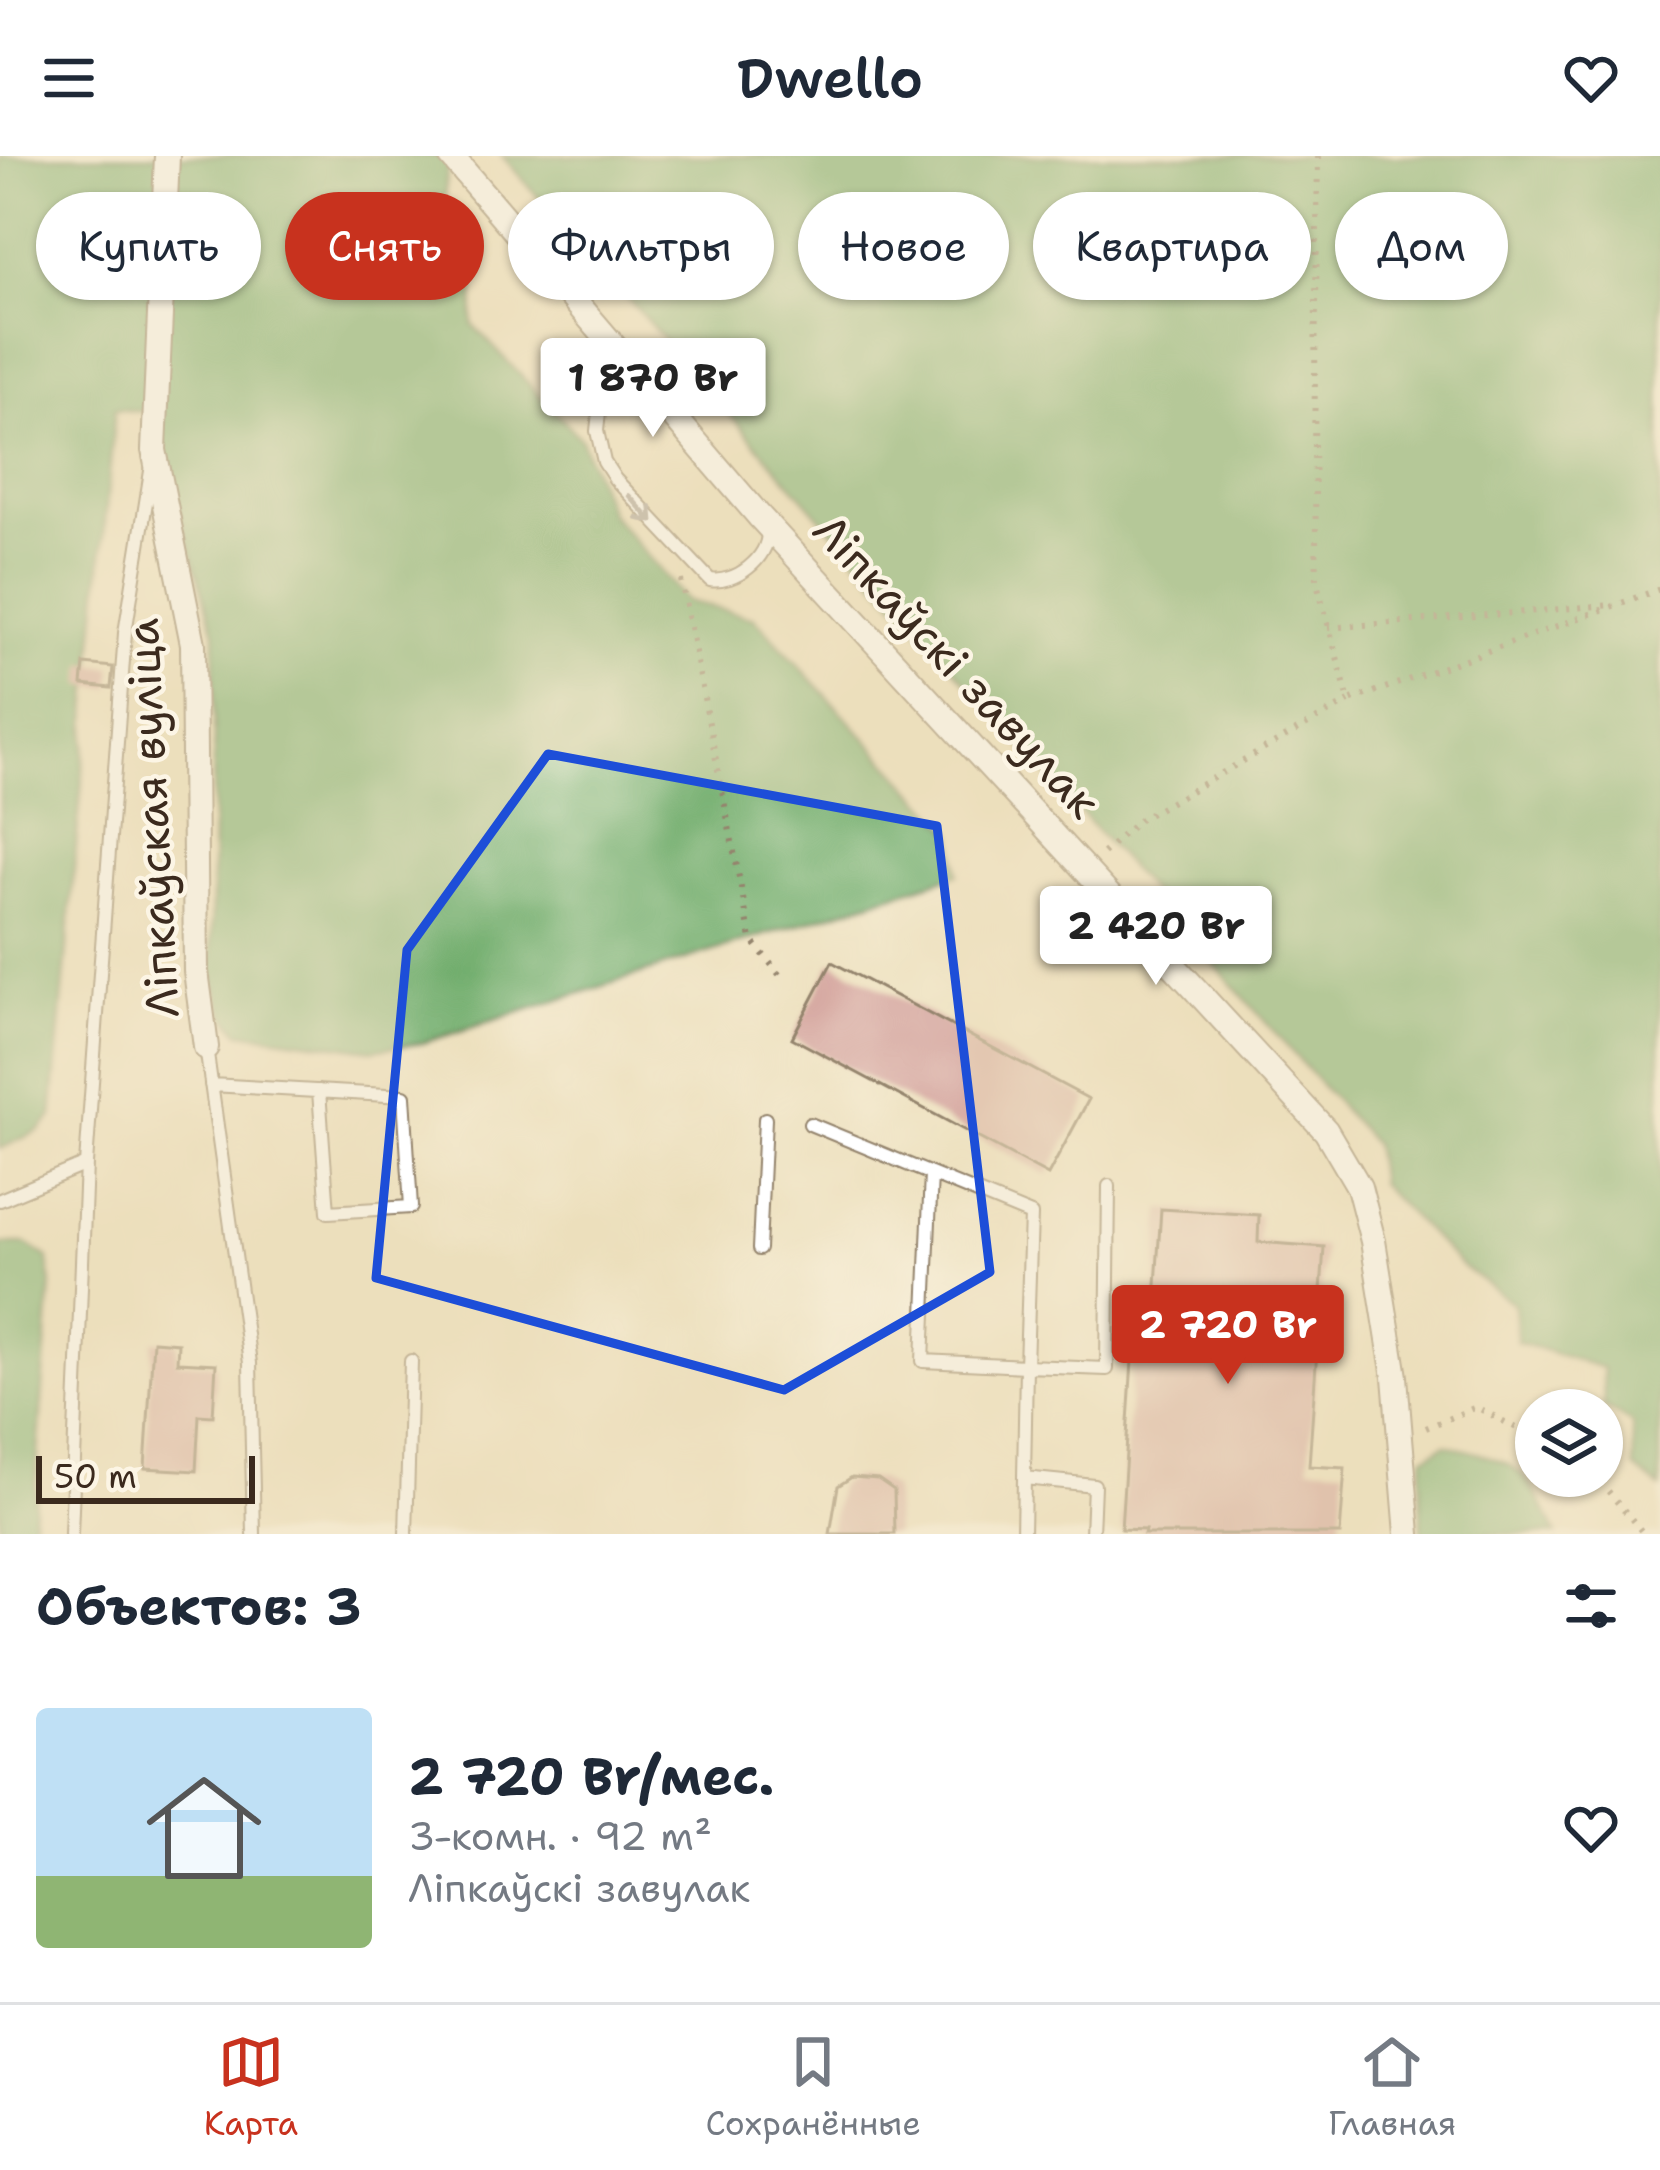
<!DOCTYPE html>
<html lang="ru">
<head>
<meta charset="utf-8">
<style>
  :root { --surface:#fff; --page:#f6f6f7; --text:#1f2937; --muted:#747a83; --line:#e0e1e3; --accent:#c8321e }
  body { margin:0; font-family:"Shantell Sans",sans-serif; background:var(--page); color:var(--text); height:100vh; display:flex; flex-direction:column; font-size:45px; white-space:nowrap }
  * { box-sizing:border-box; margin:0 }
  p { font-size:39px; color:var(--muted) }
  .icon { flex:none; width:66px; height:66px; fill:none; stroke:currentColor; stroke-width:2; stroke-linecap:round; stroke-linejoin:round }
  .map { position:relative; height:1378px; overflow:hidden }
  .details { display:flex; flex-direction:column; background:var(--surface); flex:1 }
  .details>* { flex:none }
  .top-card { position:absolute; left:36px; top:36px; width:1590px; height:108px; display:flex; gap:24px }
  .controls { position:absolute; left:1515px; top:1233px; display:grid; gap:24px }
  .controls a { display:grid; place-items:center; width:108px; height:108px; border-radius:50%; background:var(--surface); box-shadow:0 3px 9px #0004; font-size:60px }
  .scale { position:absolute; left:36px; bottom:30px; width:219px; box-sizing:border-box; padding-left:12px; border:6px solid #3b2a1e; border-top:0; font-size:33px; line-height:42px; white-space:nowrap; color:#3b2a1e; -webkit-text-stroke:9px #fcf5e5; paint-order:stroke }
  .price { position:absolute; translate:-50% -102px; padding:0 27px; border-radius:12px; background:#fff; color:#222; font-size:39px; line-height:78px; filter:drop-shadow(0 3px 6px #0008) }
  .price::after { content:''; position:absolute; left:50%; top:72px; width:36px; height:27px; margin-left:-18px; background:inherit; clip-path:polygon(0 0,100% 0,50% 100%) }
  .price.on { background:var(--accent); color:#fff }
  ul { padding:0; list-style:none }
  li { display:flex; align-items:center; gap:36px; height:300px; padding:0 36px }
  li+li { border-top:3px solid var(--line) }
  li span { display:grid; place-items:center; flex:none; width:336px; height:240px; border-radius:12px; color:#555 }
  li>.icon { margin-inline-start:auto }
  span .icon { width:144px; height:144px; fill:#fffc; stroke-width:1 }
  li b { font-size:51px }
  h2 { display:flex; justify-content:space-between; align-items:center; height:144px; padding:0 36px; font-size:51px }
  .pill { padding:0 42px; border-radius:54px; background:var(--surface); box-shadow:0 3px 9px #0004; font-size:42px; line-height:108px }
  .pill.on { background:var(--accent); color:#fff }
  header { display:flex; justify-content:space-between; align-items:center; height:156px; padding:0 36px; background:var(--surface); font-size:54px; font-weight:600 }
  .menu { display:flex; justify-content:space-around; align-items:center; height:168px; border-top:3px solid var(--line); background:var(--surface); font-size:33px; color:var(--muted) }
  .menu a { display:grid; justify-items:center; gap:6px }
  .menu .on { color:var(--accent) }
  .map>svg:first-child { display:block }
</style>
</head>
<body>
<header><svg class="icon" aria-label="menu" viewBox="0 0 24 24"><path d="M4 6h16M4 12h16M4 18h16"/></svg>Dwello<svg class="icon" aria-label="heart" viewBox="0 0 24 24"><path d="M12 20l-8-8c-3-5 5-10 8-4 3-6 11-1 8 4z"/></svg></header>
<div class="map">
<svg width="1660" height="1378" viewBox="0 0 1660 1378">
  <rect width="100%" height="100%" fill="#fcf5e5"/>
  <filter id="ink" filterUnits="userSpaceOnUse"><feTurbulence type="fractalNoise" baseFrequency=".00833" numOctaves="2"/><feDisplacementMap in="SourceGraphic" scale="24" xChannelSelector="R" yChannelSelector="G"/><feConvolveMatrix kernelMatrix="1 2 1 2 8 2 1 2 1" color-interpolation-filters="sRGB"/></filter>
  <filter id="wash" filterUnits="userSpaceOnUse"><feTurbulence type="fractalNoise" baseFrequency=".004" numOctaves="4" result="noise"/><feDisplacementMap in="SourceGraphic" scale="48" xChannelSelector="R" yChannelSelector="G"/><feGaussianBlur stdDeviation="2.7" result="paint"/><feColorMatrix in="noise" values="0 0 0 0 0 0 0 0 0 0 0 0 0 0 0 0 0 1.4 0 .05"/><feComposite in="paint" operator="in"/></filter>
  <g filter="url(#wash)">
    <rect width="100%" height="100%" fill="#ecdfbc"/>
    <path fill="#71ad6d" stroke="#566c46" stroke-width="3" d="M0,0H448L441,92L475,131L473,169L581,283L610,357L687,445L755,462L954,678L958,718L422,887L372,894L240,876L225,859L211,817L215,476L149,256L115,253L52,961L40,974L0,993Z
      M502,0H1660V1332L1634,1312L1632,1267L1604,1251L1603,1212L1517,1186L1514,1148L1459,1108L1379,1027L1373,988Z
      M0,1088H26L48,1102L51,1128L32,1378H0Z
      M1445,1288C1522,1309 1522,1307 1557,1378H1422L1421,1320L1424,1301Z"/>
    <g id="blocks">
      <path fill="#d19f99" d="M84,508L113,511L111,532L82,529Z
        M832,806L1089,943L1048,1019L792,882Z
        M1161,1053L1259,1059L1258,1086L1324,1091L1309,1310L1345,1312L1340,1378H1144L1145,1374L1121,1373L1134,1174L1153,1175Z
        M153,1185L178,1187L177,1206L216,1208L213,1260L199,1259L196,1315L145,1312Z
        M852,1321L878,1323L894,1334L895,1378H830L838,1330Z"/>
    </g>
  </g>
  <g filter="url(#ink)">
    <use href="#blocks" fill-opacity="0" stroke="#94846d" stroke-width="3"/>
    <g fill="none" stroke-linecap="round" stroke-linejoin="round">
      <g stroke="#94846d" stroke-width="16">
        <path id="lane" d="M599,182L604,209L597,275L604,306L615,323L710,424C735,428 768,403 768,376
          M206,891L250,1207L254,1378
          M211,929L404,940L411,1051L328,1056L319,935
          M810,968L931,1018L923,1205L1026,1210L1023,1378
          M931,1018L1031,1059L1026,1210L1107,1213L1109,1030
          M0,1044L86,1008
          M759,1093L765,963
          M1024,1322L1094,1329L1092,1378
          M71,1378L86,1008L125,477L151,315
          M406,1378L411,1205"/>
      </g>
      <g stroke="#94846d" stroke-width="28">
        <path id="street" d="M167,0L154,294L193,488L196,815L206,891
          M451,0L759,360L1326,975L1359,1031L1373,1085L1395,1221L1408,1378"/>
      </g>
      <path stroke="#94846d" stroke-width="6" stroke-dasharray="3 9" stroke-linecap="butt" d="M1318,0L1314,292L1317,427L1349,545L1660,433
        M681,424L751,783L782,822
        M1328,472L1611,449
        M1103,697L1139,664L1349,545
        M1426,1272L1476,1251L1536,1282
        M1590,1320L1603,1329L1644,1378"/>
      <use href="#lane" stroke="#fff" stroke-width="12"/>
      <use href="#street" stroke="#fff" stroke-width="24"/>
    </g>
    <defs><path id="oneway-shaft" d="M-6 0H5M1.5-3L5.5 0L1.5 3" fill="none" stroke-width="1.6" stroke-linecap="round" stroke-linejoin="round" transform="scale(3)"/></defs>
    <use stroke="#a79f9a" href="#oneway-shaft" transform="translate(641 353) rotate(48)"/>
  </g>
  <path d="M0 0H1660V1378H0ZM548,598L937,670L990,1116L784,1234L376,1122L407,794Z" fill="#ecdfbc" fill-opacity=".55" fill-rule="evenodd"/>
  <path fill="none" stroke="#1d4ed8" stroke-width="9" stroke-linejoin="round" d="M548,598L937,670L990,1116L784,1234L376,1122L407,794Z"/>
  <g text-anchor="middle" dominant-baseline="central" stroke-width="9" stroke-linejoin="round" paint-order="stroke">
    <g font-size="45" fill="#3b2a1e" stroke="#fcf5e5">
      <text transform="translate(957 510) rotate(47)">Ліпкаўскі завулак</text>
      <text transform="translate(152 662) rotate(-93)">Ліпкаўская вуліца</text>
    </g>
  </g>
</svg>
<div class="controls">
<a><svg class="icon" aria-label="layers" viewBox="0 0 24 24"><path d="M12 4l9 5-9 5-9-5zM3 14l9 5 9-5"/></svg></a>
</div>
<div class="scale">50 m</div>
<b class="price" style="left:653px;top:284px">1 870 Br</b>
<b class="price" style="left:1156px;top:832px">2 420 Br</b>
<b class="price on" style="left:1228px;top:1231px">2 720 Br</b>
<div class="top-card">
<a class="pill">Купить</a>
<a class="pill on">Снять</a>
<a class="pill">Фильтры</a>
<a class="pill">Новое</a>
<a class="pill">Квартира</a>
<a class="pill">Дом</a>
</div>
</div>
<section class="details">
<h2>Объектов: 3<svg class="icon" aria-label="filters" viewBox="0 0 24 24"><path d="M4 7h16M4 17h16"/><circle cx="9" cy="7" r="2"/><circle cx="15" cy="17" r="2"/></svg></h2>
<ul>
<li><span style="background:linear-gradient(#bfe0f5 70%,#8fb573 0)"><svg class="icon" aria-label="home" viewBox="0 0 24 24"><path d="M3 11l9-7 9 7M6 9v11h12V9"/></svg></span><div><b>2 720 Br/мес.</b><p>3-комн. · 92 m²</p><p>Ліпкаўскі завулак</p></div><svg class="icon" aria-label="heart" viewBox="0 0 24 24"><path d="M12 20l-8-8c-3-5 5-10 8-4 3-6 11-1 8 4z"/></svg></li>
</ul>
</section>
<nav class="menu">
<a class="on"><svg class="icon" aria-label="map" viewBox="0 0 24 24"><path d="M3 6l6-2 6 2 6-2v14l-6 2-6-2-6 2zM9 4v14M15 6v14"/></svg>Карта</a>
<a><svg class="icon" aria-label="saved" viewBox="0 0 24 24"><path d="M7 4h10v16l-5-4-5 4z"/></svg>Сохранённые</a>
<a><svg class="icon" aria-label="home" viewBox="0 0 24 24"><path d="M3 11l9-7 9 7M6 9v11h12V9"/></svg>Главная</a>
</nav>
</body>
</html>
